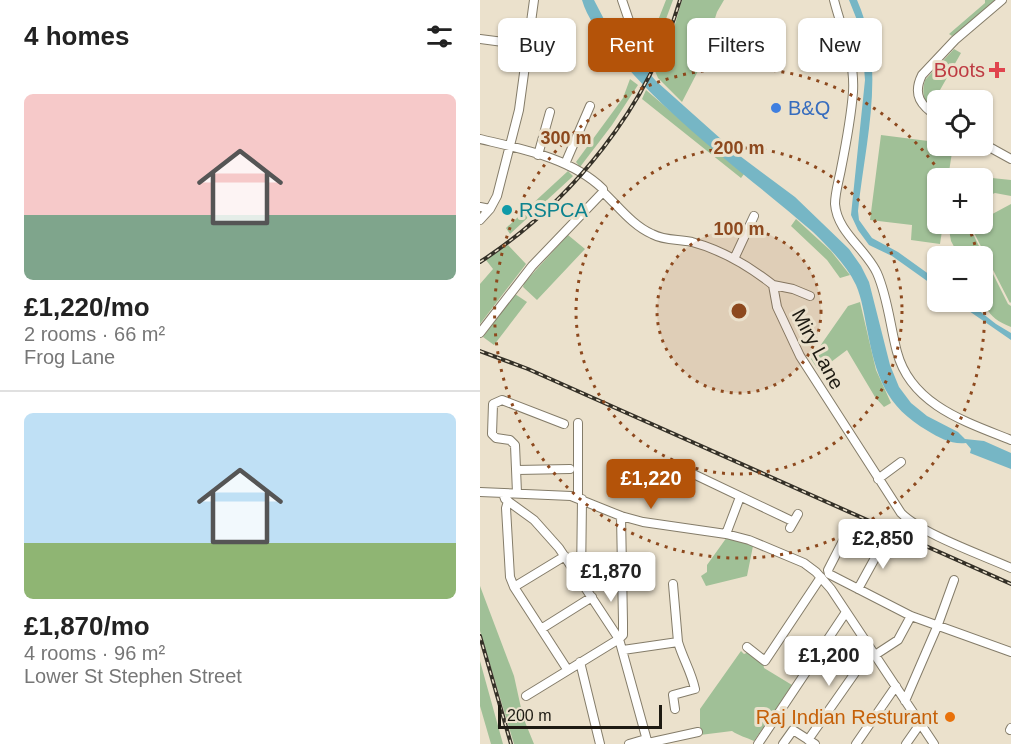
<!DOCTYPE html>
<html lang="en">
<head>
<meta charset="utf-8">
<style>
  :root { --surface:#fff; --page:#f2f2f2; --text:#222; --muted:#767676; --line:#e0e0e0; --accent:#b45309 }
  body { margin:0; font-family:Helvetica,sans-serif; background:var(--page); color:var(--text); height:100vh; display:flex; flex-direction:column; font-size:22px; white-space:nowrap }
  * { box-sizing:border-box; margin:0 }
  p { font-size:20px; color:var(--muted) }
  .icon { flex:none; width:33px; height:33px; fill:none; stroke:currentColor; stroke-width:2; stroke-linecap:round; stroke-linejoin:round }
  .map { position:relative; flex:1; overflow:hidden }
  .panel { display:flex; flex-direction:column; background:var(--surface); width:480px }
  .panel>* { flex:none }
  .banner { position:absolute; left:18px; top:18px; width:423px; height:54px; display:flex; gap:12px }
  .controls { position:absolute; left:447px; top:90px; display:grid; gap:12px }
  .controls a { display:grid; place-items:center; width:66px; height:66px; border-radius:9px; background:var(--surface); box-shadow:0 2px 4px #0004; font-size:30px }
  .scale { position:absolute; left:18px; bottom:15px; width:164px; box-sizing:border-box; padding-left:6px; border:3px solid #1d1a12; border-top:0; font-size:16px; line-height:21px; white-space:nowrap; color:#1d1a12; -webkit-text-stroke:4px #ebe1cc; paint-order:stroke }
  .price { position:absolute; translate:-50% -51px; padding:0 14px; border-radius:6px; background:#fff; color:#222; font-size:20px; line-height:39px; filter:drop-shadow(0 2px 3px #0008) }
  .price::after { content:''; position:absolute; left:50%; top:36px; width:18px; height:14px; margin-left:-9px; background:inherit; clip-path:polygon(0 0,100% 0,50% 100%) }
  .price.active { background:var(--accent); color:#fff }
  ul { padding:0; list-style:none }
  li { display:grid; align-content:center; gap:12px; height:318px; padding:0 24px }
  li+li { border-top:2px solid var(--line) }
  li span { display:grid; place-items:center; height:186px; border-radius:9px; color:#555 }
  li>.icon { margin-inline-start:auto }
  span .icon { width:108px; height:108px; fill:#fffc; stroke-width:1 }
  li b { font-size:26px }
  h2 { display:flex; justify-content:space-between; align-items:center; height:72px; padding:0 24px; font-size:26px }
  .chip { padding:0 21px; border-radius:9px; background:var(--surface); box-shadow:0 2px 4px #0004; font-size:21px; line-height:54px }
  .chip.active { background:var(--accent); color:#fff }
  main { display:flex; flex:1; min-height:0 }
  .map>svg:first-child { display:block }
</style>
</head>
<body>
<main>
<section class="panel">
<h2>4 homes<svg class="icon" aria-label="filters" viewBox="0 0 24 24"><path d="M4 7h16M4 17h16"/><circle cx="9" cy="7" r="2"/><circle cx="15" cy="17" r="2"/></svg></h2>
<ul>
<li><span style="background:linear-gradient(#f6c9c9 65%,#7fa58c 0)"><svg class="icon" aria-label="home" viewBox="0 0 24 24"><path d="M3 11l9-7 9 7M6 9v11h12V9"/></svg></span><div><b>£1,220/mo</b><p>2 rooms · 66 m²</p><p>Frog Lane</p></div></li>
<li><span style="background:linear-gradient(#bfe0f5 70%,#8fb573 0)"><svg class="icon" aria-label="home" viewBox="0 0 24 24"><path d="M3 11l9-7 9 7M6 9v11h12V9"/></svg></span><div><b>£1,870/mo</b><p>4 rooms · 96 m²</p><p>Lower St Stephen Street</p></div></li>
</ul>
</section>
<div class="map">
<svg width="531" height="744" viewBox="0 0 531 744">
  <rect width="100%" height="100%" fill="#ebe1cc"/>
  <path fill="#a0c097" d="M186,0H193L170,62L164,46L173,33Z
    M202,0H244L237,12L218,71L202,102L178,78L175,71L191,38Z
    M505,0H518L475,35L472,36L469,34L505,3Z
    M474,49L481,53L460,90L462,100H458L457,113C444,105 441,95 445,80Z
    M150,79L158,85L156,88L132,125L100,167L96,162L143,98Z
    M166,90L264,174L261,178L162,99Z
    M401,135L456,142L457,140L458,146H473L468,178H458V224H463L460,244L431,240L432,225L390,220Z
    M88,171L93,176L91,178L30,234L26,228Z
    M512,178L531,180V196L515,193L503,198V181Z
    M531,204V302L530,303L490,225L502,224L503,219Z
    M316,219L351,251L370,275L360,278L347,260L311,226Z
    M468,224H488L528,304L531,306V327C495,314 502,288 502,256H479L471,241Z
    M88,235L105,249L57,300L43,287L44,283Z
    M28,245L46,264L0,324V284L13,269L6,260Z
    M35,294L47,302L14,345L3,337Z
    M380,302L396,370L411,403L404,407L395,397L367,350L339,371L331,359L368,306Z
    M247,537L273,546L267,576L226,586L221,576L227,572V565Z
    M0,586L34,676L43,717L54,744H34L0,631Z
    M261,651L264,654L269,652L283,663L284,668L312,685L274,741C266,737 259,736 252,731L220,735V709Z
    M0,661L23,744H11L0,706Z"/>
  <path fill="#76b6c5" d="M102,0H114L127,25L176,81L260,156L315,197L369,249L381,266L389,282L410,365L419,387L431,403L447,416L478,432L485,439L504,441L531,453V469L490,453L491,449L486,443C473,445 459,438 448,431C405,406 396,376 387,329C384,314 382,299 376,285C366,264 349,248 333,232C266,174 184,116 130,47C119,32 107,18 102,0Z
    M369,0H377C407,67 385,142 378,211L379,220L392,238L418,252L457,280V288L412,256L389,245L378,230L371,215L385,80L381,30Z
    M476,302H488L516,324L531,333V340Z"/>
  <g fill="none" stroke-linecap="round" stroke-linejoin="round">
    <g stroke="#847c69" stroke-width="10">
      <path id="minor" d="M142,0L159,50
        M354,0C362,31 375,59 373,92C371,118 366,144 361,169C359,180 355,193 355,204C357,232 386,249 397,273C408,298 410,326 417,352C431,405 486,422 531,440
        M0,39L70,48
        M458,117C441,106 432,95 442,75L475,40L522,0
        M0,139C42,149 91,158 123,189V192C138,206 153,226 172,234C185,241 198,239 212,242C242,250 269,266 293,285L297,307L320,356L421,513C442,534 502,555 531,568
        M502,143L531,159
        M58,155L70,112
        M85,164L110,106
        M0,207L10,209
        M0,220L10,209L17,196L39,110L54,0
        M254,259L274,216
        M293,285L313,289L330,296
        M0,333L52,266L123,192
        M98,423V497
        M37,470L90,469
        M207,471L312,521
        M398,479L421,462
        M0,492L91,496L141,516L163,522L246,534L269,540L324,563L336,572L351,589L454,744
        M23,493L25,499L54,520L79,548L139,639L168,744
        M37,493L35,445L30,440L16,438L12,434L13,404L22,400L84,424
        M28,501L26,508L30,577L34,587L87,669
        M310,528L318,514
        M367,533L348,570L349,574L431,616L531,652
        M246,534L260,497
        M101,579L102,499
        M193,584L198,642
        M34,587L85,556
        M378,589L406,538
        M61,629L112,597
        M139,639L143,635V622L141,516
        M267,647L285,661L341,577
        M143,650L198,642C203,659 211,671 215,689L193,695L195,709
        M395,655L418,640L431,616
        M100,662L120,744
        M46,696L139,639
        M425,701L457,627L474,580
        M530,730L531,728
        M328,740L391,650
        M168,743L218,732
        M149,744L166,739
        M278,744L366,612
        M303,744L313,730L335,744
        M376,744L416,686
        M426,744L440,724"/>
    </g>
    <use href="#minor" stroke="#fff" stroke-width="8"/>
    <g stroke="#343027" stroke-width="4">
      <path id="rail" d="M0,262C92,202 169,106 200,0
        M0,351L48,369L531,584
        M0,636L31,744"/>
    </g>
    <use href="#rail" stroke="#ebe1cc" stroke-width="1.5" stroke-dasharray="4.5" stroke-linecap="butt"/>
  </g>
  <circle cx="259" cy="311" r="82" fill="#8d491e" fill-opacity=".12"/>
  <g fill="none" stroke="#8d491e" stroke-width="3" stroke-dasharray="3 6">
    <circle cx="259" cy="311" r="82"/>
    <circle cx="259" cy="311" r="163"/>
    <path d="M488 225A245 245 0 0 1 498 256M503 285A245 245 0 1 1 464 178"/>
  </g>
  <path fill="#e0444e" stroke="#ebe1cc" stroke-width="2" d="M514 61h6v6h6v6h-6v6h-6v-6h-6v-6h6z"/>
  <circle fill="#3f7fe0" stroke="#ebe1cc" stroke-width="2" cx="296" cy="108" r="6"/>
  <circle fill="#0f9aa8" stroke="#ebe1cc" stroke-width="2" cx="27" cy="210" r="6"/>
  <circle fill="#e8710a" stroke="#ebe1cc" stroke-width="2" cx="470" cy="717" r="6"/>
  <g text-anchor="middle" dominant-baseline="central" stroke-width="6" stroke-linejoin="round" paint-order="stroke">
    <g font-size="20" fill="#be3a42" stroke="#ebe1cc" text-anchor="end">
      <text x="505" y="70">Boots</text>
    </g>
    <g font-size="20" fill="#366cbe" stroke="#ebe1cc" text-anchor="start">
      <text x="308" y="108">B&amp;Q</text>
    </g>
    <g font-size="20" fill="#0d838f" stroke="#ebe1cc" text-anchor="start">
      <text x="39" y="210">RSPCA</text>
    </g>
    <g font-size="20" fill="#1d1a12" stroke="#ebe1cc">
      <text transform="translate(338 349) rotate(62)">Miry Lane</text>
    </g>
    <g font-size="20" fill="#c56008" stroke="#ebe1cc" text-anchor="end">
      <text x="458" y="717">Raj Indian Resturant</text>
    </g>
  </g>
  <circle cx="259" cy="311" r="9" fill="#8d491e" stroke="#ebe1cc" stroke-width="3"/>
  <g font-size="18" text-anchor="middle" font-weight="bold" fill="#8d491e" stroke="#ebe1cc" stroke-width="6" stroke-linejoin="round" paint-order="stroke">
    <text x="86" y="144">300 m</text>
    <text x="259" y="154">200 m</text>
    <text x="259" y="235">100 m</text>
  </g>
</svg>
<div class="controls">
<a><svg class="icon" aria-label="locate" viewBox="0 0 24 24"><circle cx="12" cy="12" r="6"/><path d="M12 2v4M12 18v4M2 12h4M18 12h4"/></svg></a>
<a>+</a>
<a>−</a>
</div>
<div class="scale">200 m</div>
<b class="price active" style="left:171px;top:510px">£1,220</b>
<b class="price" style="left:403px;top:570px">£2,850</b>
<b class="price" style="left:131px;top:603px">£1,870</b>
<b class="price" style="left:349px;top:687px">£1,200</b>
<div class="banner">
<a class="chip">Buy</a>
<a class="chip active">Rent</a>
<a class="chip">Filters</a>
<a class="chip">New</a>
</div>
</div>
</main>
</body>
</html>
